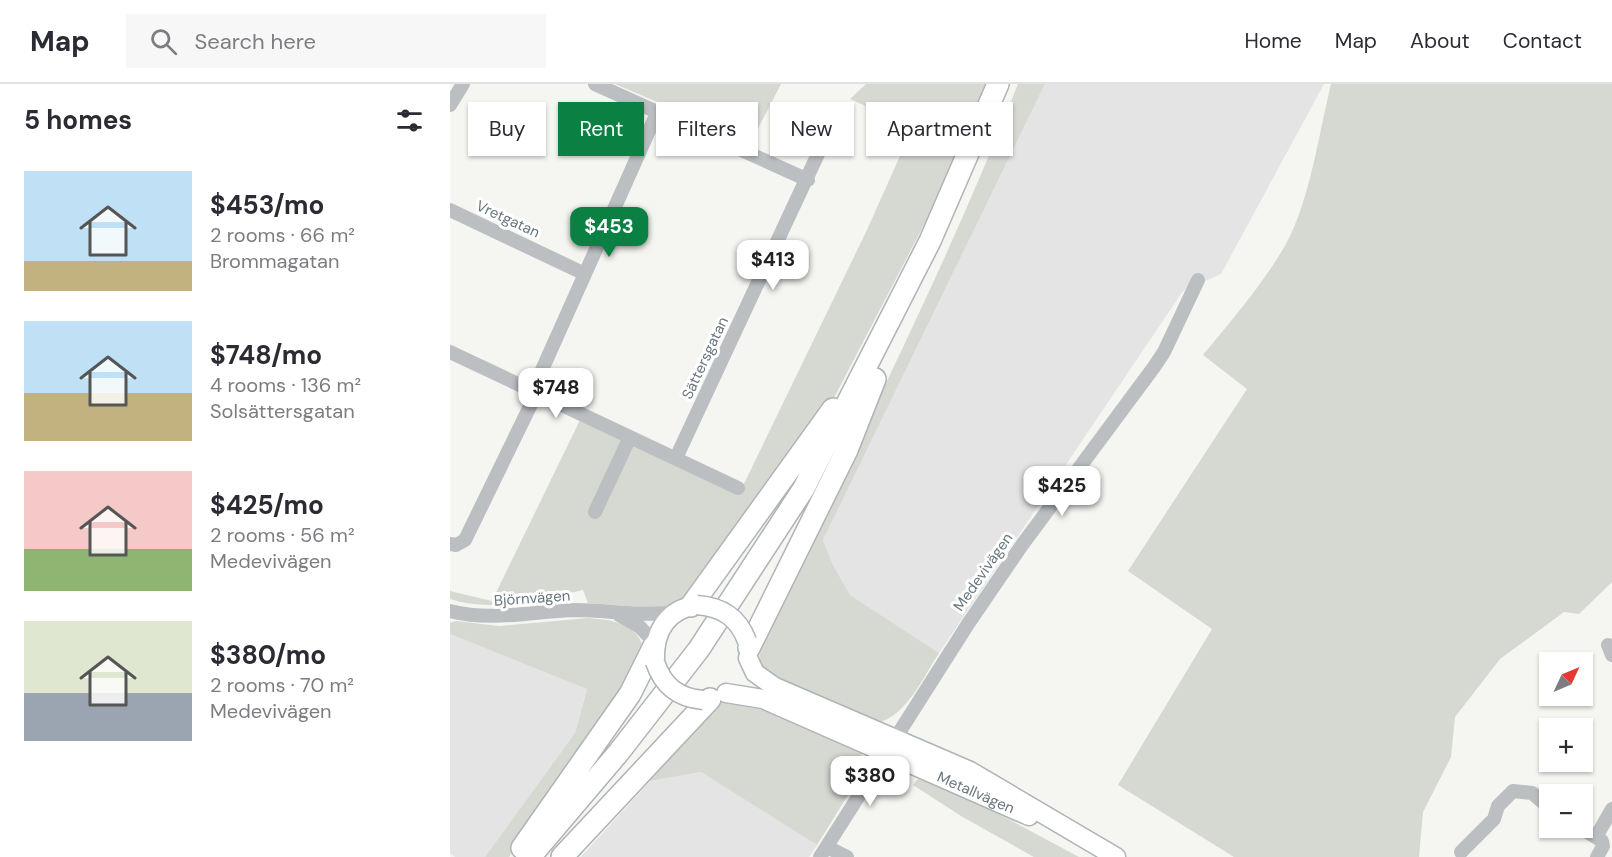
<!DOCTYPE html>
<html lang="en">
<head>
<meta charset="utf-8">
<style>
  :root { --surface:#fff; --page:#f7f7f7; --text:#2b2b33; --muted:#7c7c81; --line:#e1e1e2; --accent:#0b8043 }
  body { margin:0; font-family:"DM Sans",sans-serif; background:var(--page); color:var(--text); height:100vh; display:flex; flex-direction:column; font-size:22px; white-space:nowrap }
  * { box-sizing:border-box; margin:0 }
  p { font-size:20px; color:var(--muted) }
  .icon { flex:none; width:33px; height:33px; fill:none; stroke:currentColor; stroke-width:2; stroke-linecap:round; stroke-linejoin:round }
  .map { position:relative; flex:1; overflow:hidden }
  .drawer { display:flex; flex-direction:column; background:var(--surface); width:450px }
  .drawer>* { flex:none }
  .banner { position:absolute; left:18px; top:18px; width:570px; height:54px; display:flex; gap:12px }
  .needle { width:39px; rotate:46deg }
  .fabs { position:absolute; left:1089px; top:568px; display:grid; gap:12px }
  .fabs a { display:grid; place-items:center; width:54px; height:54px; border-radius:0px; background:var(--surface); box-shadow:0 2px 4px #0004; font-size:30px }
  .price { position:absolute; translate:-50% -51px; padding:0 14px; border-radius:12px; background:#fff; color:#222; font-size:20px; line-height:39px; filter:drop-shadow(0 2px 3px #0008) }
  .price::after { content:''; position:absolute; left:50%; top:36px; width:18px; height:14px; margin-left:-9px; background:inherit; clip-path:polygon(0 0,100% 0,50% 100%) }
  .price.active { background:var(--accent); color:#fff }
  ul { padding:0; list-style:none }
  li { display:flex; align-items:center; gap:18px; height:150px; padding:0 24px }
  li span { display:grid; place-items:center; flex:none; width:168px; height:120px; border-radius:0px; color:#555 }
  li>.icon { margin-inline-start:auto }
  span .icon { width:72px; height:72px; fill:#fffc; stroke-width:1 }
  li b { font-size:26px }
  h2 { display:flex; justify-content:space-between; align-items:center; height:72px; padding:0 24px; font-size:26px }
  .chip { padding:0 21px; border-radius:0px; background:var(--surface); box-shadow:0 2px 4px #0004; font-size:21px; line-height:54px }
  .chip.active { background:var(--accent); color:#fff }
  header { display:flex; align-items:center; gap:36px; box-sizing:border-box; height:84px; padding:0 30px; background:var(--surface); border-bottom:2px solid var(--line) }
  header strong { font-size:28px }
  nav { display:flex; gap:33px; margin-inline-start:auto; font-size:21px }
  .search { width:420px; height:54px; background:var(--page); display:flex; align-items:center; gap:15px; box-sizing:border-box; padding:0 21px; border-radius:0px; color:var(--muted); font-size:22px }
  main { display:flex; flex:1; min-height:0 }
  .map>svg:first-child { display:block }
</style>
</head>
<body>
<header>
<strong>Map</strong>
<div class="search"><svg class="icon" aria-label="search" viewBox="0 0 24 24"><circle cx="10" cy="10" r="6"/><path d="M15 15l6 6"/></svg>Search here</div>
<nav><a>Home</a><a>Map</a><a>About</a><a>Contact</a></nav>
</header>
<main>
<section class="drawer">
<h2>5 homes<svg class="icon" aria-label="filters" viewBox="0 0 24 24"><path d="M4 7h16M4 17h16"/><circle cx="9" cy="7" r="2"/><circle cx="15" cy="17" r="2"/></svg></h2>
<ul>
<li><span style="background:linear-gradient(#bfe0f5 75%,#c2b280 0)"><svg class="icon" aria-label="home" viewBox="0 0 24 24"><path d="M3 11l9-7 9 7M6 9v11h12V9"/></svg></span><div><b>$453/mo</b><p>2 rooms · 66 m²</p><p>Brommagatan</p></div></li>
<li><span style="background:linear-gradient(#bfe0f5 60%,#c2b280 0)"><svg class="icon" aria-label="home" viewBox="0 0 24 24"><path d="M3 11l9-7 9 7M6 9v11h12V9"/></svg></span><div><b>$748/mo</b><p>4 rooms · 136 m²</p><p>Solsättersgatan</p></div></li>
<li><span style="background:linear-gradient(#f6c9c9 65%,#8fb573 0)"><svg class="icon" aria-label="home" viewBox="0 0 24 24"><path d="M3 11l9-7 9 7M6 9v11h12V9"/></svg></span><div><b>$425/mo</b><p>2 rooms · 56 m²</p><p>Medevivägen</p></div></li>
<li><span style="background:linear-gradient(#dfe7d0 60%,#9aa5b1 0)"><svg class="icon" aria-label="home" viewBox="0 0 24 24"><path d="M3 11l9-7 9 7M6 9v11h12V9"/></svg></span><div><b>$380/mo</b><p>2 rooms · 70 m²</p><p>Medevivägen</p></div></li>
</ul>
</section>
<div class="map">
<svg width="1162" height="773" viewBox="0 0 1162 773">
  <rect width="100%" height="100%" fill="#f5f5f2"/>
  <path fill="#e3e4e3" d="M595,0H874L771,190L733,207L489,569L400,511L383,481L373,456Z
    M0,550L137,604L125,649L35,773H5L0,769Z
    M251,688L367,761L359,773H131L200,697Z"/>
  <path fill="#d5d9d2" d="M165,0H331L301,58Z
    M416,0H539L517,58L385,312L311,416L236,514L214,525L138,519L133,506C91,515 42,529 0,515V507L42,517L131,334L290,408L416,148L463,43L400,15Z
    M568,0H595L373,456L383,481L400,511L489,569C473,593 457,632 427,639L325,598L310,584L309,561C398,375 493,192 568,0Z
    M881,0H1162V498L1129,530L1114,528L1050,575L1005,633L1001,673L973,728L969,773H784L668,701L762,545L678,487L797,305L753,271C782,236 813,200 836,160C860,116 869,49 881,0Z
    M138,534C163,536 188,539 194,566L133,669L59,773H35L125,649L137,605L0,550V539L6,537L49,542Z
    M281,616H294L410,667L414,678L411,690L367,761L251,688L200,697L195,693L268,619Z
    M472,689L629,773H584L511,732L463,701Z"/>
  <g fill="none" stroke-linecap="round" stroke-linejoin="round">
    <g stroke="#afb4b6" stroke-width="21">
      <g id="major">
        <path d="M298,574L305,589L325,603L520,687L666,773"/>
        <path d="M205,575C204,547 218,525 247,521"/>
        <path id="s1" d="M276,609L313,615L579,732"/>
      </g>
    </g>
    <g stroke="#afb3b5" stroke-width="24">
      <path id="highway" d="M241,522L383,325
        M299,564L397,366L425,295
        M72,764L180,610L204,562
        M80,773L169,668L249,565L354,404L480,157L548,0
        M112,773L260,615"/>
    </g>
    <path stroke="#bbbfc2" stroke-width="14" d="M145,0L358,96
      M0,21L13,0
      M0,126L135,190
      M0,268L288,404
      M83,306L207,29
      M226,374L389,25
      M145,428L180,353
      M0,460L6,461L15,456L87,308
      M0,527C43,538 82,527 125,526C159,526 192,533 227,528
      M169,531L190,543L205,559
      M1158,561L1162,571
      M1131,744L1152,757L1153,762L1147,773
      M1146,753L1162,725
      M377,763L397,773
      M1011,768L1044,735L1048,722L1063,707L1082,709L1100,724
      M370,773L518,540L572,461L704,283L714,268L748,196"/>
    <use href="#major" stroke="#fff" stroke-width="18"/>
    <use href="#highway" stroke="#fff" stroke-width="21"/>
    <g stroke="#afb4b6" stroke-width="21" stroke-linecap="butt">
      <path id="major-bridge" d="M247,521C272,523 288,533 297,557
        M205,578C213,602 228,614 253,616"/>
    </g>
    <use href="#major-bridge" stroke="#fff" stroke-width="18"/>
  </g>
  <g text-anchor="middle" dominant-baseline="central" stroke-width="6" stroke-linejoin="round" paint-order="stroke">
    <g font-size="15" fill="#68777f" stroke="#fff">
      <text transform="translate(58 135) rotate(25)">Vretgatan</text>
      <text transform="translate(255 274) rotate(-65)">Sättersgatan</text>
      <text transform="translate(533 488) rotate(-55)">Medevivägen</text>
      <text transform="translate(82 514) rotate(-4)">Björnvägen</text>
      <text stroke="none"><textPath href="#s1" startOffset="270">Metallvägen</textPath></text>
    </g>
  </g>
</svg>
<div class="fabs">
<a><svg class="needle" viewBox="-14 -14 28 28"><path d="M0-13l5 13h-10z" fill="#e53935"/><path d="M0 13l5-13h-10z" fill="#7c7c81"/></svg></a>
<a>+</a>
<a>−</a>
</div>
<b class="price active" style="left:159px;top:174px">$453</b>
<b class="price" style="left:323px;top:207px">$413</b>
<b class="price" style="left:106px;top:335px">$748</b>
<b class="price" style="left:612px;top:433px">$425</b>
<b class="price" style="left:420px;top:723px">$380</b>
<div class="banner">
<a class="chip">Buy</a>
<a class="chip active">Rent</a>
<a class="chip">Filters</a>
<a class="chip">New</a>
<a class="chip">Apartment</a>
</div>
</div>
</main>
</body>
</html>
